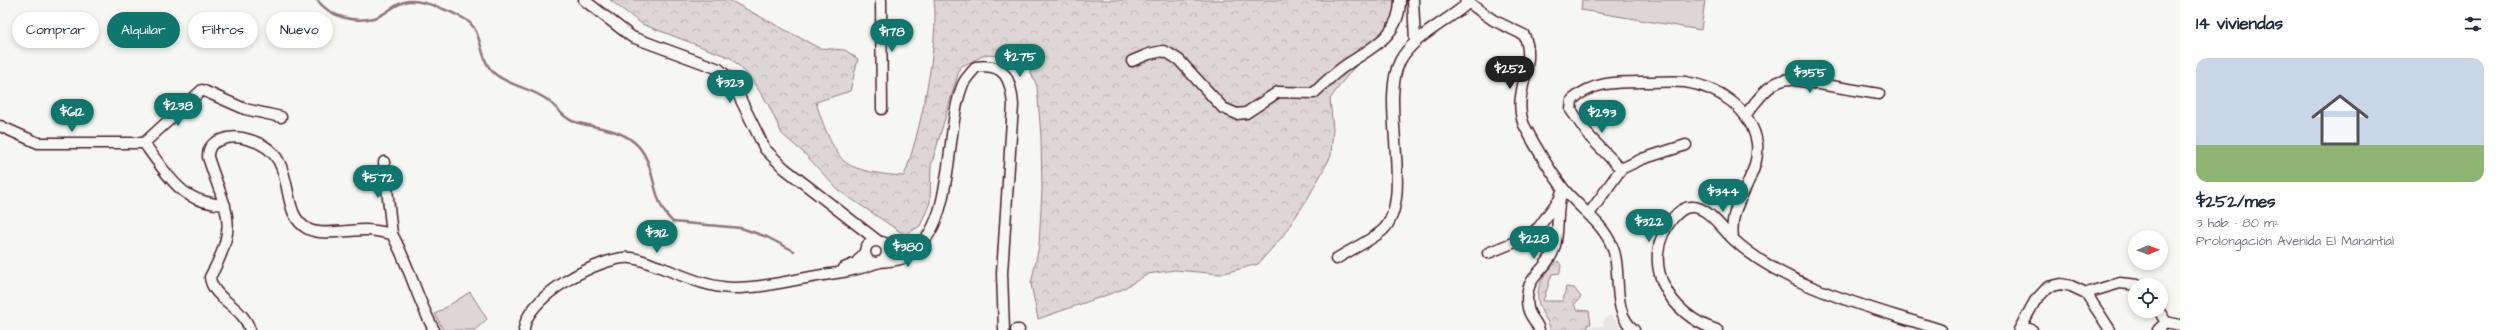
<!DOCTYPE html>
<html lang="es">
<head>
<meta charset="utf-8">
<style>
  :root { --surface:#fff; --page:#f2f2f3; --text:#1f2937; --muted:#747a83; --accent:#0f766e }
  body { margin:0; font-family:"Architects Daughter",sans-serif; background:var(--page); color:var(--text); height:100vh; display:flex; flex-direction:column; font-size:15px; white-space:nowrap }
  * { box-sizing:border-box; margin:0 }
  p { font-size:13px; color:var(--muted) }
  .icon { flex:none; width:22px; height:22px; fill:none; stroke:currentColor; stroke-width:2; stroke-linecap:round; stroke-linejoin:round }
  .map { position:relative; flex:1; overflow:hidden }
  .sheet { display:flex; flex-direction:column; background:var(--surface); width:320px }
  .sheet>* { flex:none }
  .banner { position:absolute; left:12px; top:12px; width:380px; height:36px; display:flex; gap:8px }
  .needle { width:26px; rotate:89deg }
  .controls { position:absolute; left:2128px; top:230px; display:grid; gap:8px }
  .controls a { display:grid; place-items:center; width:40px; height:40px; border-radius:50%; background:var(--surface); box-shadow:0 2px 6px #0003; font-size:20px }
  .price { position:absolute; translate:-50% -34px; padding:0 9px; border-radius:14px; background:var(--accent); color:#fff; font-size:13px; line-height:26px; filter:drop-shadow(0 1px 2px #0008) }
  .price::after { content:''; position:absolute; left:50%; top:24px; width:12px; height:9px; margin-left:-6px; background:inherit; clip-path:polygon(0 0,100% 0,50% 100%) }
  .price.selected { background:#222; color:#fff }
  ul { padding:0; list-style:none }
  li { display:grid; align-content:center; gap:8px; height:212px; padding:0 16px }
  li span { display:grid; place-items:center; height:124px; border-radius:12px; color:#555 }
  li>.icon { margin-inline-start:auto }
  span .icon { width:72px; height:72px; fill:#fffc; stroke-width:1 }
  li b { font-size:17px }
  h2 { display:flex; justify-content:space-between; align-items:center; height:48px; padding:0 16px; font-size:17px }
  .chip { padding:0 14px; border-radius:18px; background:var(--surface); box-shadow:0 2px 6px #0003; font-size:14px; line-height:36px }
  .chip.selected { background:var(--accent); color:#fff }
  main { display:flex; flex:1; min-height:0 }
  .map>svg:first-child { display:block }
</style>
</head>
<body>
<main>
<div class="map">
<svg width="2180" height="330" viewBox="0 0 2180 330">
  <defs>
    <pattern id="park-crowns" width="20" height="18" patternUnits="userSpaceOnUse"><rect width="20" height="18" fill="#ddd6d5"/><path d="M2 6a3 3 0 1 1 6 0M12 15a3 3 0 1 1 6 0" fill="none" stroke="#bfb7b7"/></pattern>
  </defs>
  <rect width="100%" height="100%" fill="#f6f6f2"/>
  <filter id="ink" filterUnits="userSpaceOnUse"><feTurbulence type="fractalNoise" baseFrequency=".025" numOctaves="2"/><feDisplacementMap in="SourceGraphic" scale="8" xChannelSelector="R" yChannelSelector="G"/><feConvolveMatrix kernelMatrix="1 2 1 2 8 2 1 2 1" color-interpolation-filters="sRGB"/></filter>
  <g filter="url(#ink)">
    <path fill="#e9e6e3" d="M1610,315L1626,330H1590L1591,326H1603L1604,320Z"/>
    <path fill="url(#park-crowns)" stroke="#947a80" d="M610,0H729L819,48L845,50L858,59L850,91L816,102C820,117 832,150 844,161C856,172 888,175 904,176C919,138 940,40 934,0H1401C1401,27 1363,56 1347,76C1341,83 1336,91 1330,99L1333,129L1331,156L1308,198L1282,237L1258,264L1221,274L1175,270L1148,274L1121,290L1038,319L1031,284L1039,246L1042,189L1041,137L1037,86L1024,58L985,55L960,67L931,166L930,203L920,226L905,235L838,190L804,153L782,134L768,104L749,76L731,58L642,24Z
      M1558,261L1561,265L1560,273L1552,274L1543,301H1563L1566,287L1574,288L1581,297L1574,305L1577,310L1589,311L1591,324H1588V330H1551C1549,323 1544,317 1541,310C1532,291 1543,274 1558,261Z"/>
    <path fill="#ddd6d5" stroke="#947a80" d="M1582,0H1705L1701,30L1581,10Z
      M470,292L487,319L475,330H443L435,314Z"/>
    <g fill="none" stroke-linecap="round" stroke-linejoin="round">
      <path stroke="#8e747a" stroke-width="2.5" d="M317,0C331,17 352,23 374,18C387,15 395,2 409,1C424,0 450,11 463,18C485,29 477,59 495,74C510,86 531,88 546,99C555,105 561,116 572,121C592,128 616,127 634,142C658,162 649,201 673,222L741,228L767,237L794,251"/>
      <g stroke="#4a1f2b" stroke-width="13">
        <path id="minor" d="M584,0L632,37L719,69L731,80L765,149L784,168L878,241
          M881,0L882,109
          M1413,0L1415,41
          M1465,0L1493,20L1524,35C1538,65 1511,92 1524,125C1535,146 1548,168 1563,188C1578,207 1602,222 1612,246C1623,271 1610,311 1634,330
          M1132,61L1149,54L1163,51L1168,53L1179,60L1223,108L1237,114L1246,113L1278,92L1314,93C1325,82 1337,71 1349,63C1375,46 1400,34 1400,0
          M1746,114C1758,100 1769,81 1789,79L1879,94
          M0,126L38,143H144
          M384,162L392,234
          M1621,169L1590,137L1571,110L1572,100C1593,81 1619,82 1646,82C1659,82 1673,81 1685,82C1718,87 1751,108 1757,143C1760,168 1742,190 1735,212C1732,221 1732,229 1733,239C1785,288 1874,308 1941,330
          M225,205C213,204 200,202 189,195C173,186 155,158 144,143L202,90L245,109L281,117
          M1589,214L1621,169L1642,159L1686,145
          M865 252a11 11 0 1 1 22 0a11 11 0 1 1-22 0Z
          M882,242L903,250L918,244
          M1488,253L1527,237L1539,227L1558,201
          M1336,259C1350,250 1372,240 1383,230C1415,198 1379,102 1400,61C1413,36 1447,22 1468,3
          M879,262C888,261 898,261 906,257C958,228 943,132 963,84C966,78 972,72 976,67C1006,62 1011,81 1013,105L1002,273L1004,330
          M844,268L856,263L865,252
          M2086,293L2120,283L2137,285
          M2166,322L2180,325
          M2021,326L2032,330
          M250,330C243,306 212,299 210,277C241,222 225,211 208,157C208,148 211,143 221,140C231,136 241,137 250,140C302,154 275,212 308,229C320,236 350,230 365,230C374,230 383,232 392,234C409,265 417,299 434,330
          M524,330C525,297 602,255 631,258C641,259 650,264 660,267C684,276 706,287 733,288C759,288 785,282 811,277C833,273 854,272 876,263
          M1016,330H1019
          M1539,330C1537,322 1529,316 1528,308C1522,275 1546,274 1554,249C1561,229 1554,210 1563,188
          M1717,330C1670,316 1637,262 1673,218C1678,212 1684,206 1693,207C1709,208 1722,229 1733,239
          M2019,330L2035,301L2048,287L2061,284L2071,286L2086,293L2110,330
          M2158,330L2166,322L2159,311"/>
      </g>
      <use href="#minor" stroke="#f6f6f2" stroke-width="10"/>
    </g>
  </g>
</svg>
<div class="controls">
<a><svg class="needle" viewBox="-14 -14 28 28"><path d="M0-13l5 13h-10z" fill="#e53935"/><path d="M0 13l5-13h-10z" fill="#747a83"/></svg></a>
<a><svg class="icon" aria-label="locate" viewBox="0 0 24 24"><circle cx="12" cy="12" r="6"/><path d="M12 2v4M12 18v4M2 12h4M18 12h4"/></svg></a>
</div>
<b class="price" style="left:892px;top:53px">$178</b>
<b class="price" style="left:1020px;top:78px">$275</b>
<b class="price selected" style="left:1510px;top:90px">$252</b>
<b class="price" style="left:1810px;top:94px">$355</b>
<b class="price" style="left:730px;top:104px">$323</b>
<b class="price" style="left:178px;top:127px">$238</b>
<b class="price" style="left:72px;top:133px">$612</b>
<b class="price" style="left:1602px;top:134px">$293</b>
<b class="price" style="left:378px;top:199px">$572</b>
<b class="price" style="left:1723px;top:213px">$344</b>
<b class="price" style="left:1649px;top:243px">$322</b>
<b class="price" style="left:657px;top:254px">$312</b>
<b class="price" style="left:1534px;top:260px">$228</b>
<b class="price" style="left:908px;top:268px">$380</b>
<div class="banner">
<a class="chip">Comprar</a>
<a class="chip selected">Alquilar</a>
<a class="chip">Filtros</a>
<a class="chip">Nuevo</a>
</div>
</div>
<section class="sheet">
<h2>14 viviendas<svg class="icon" aria-label="filters" viewBox="0 0 24 24"><path d="M4 7h16M4 17h16"/><circle cx="9" cy="7" r="2"/><circle cx="15" cy="17" r="2"/></svg></h2>
<ul>
<li><span style="background:linear-gradient(#c9d6e8 70%,#8fb573 0)"><svg class="icon" aria-label="home" viewBox="0 0 24 24"><path d="M3 11l9-7 9 7M6 9v11h12V9"/></svg></span><div><b>$252/mes</b><p>3 hab. · 80 m²</p><p>Prolongación Avenida El Manantial</p></div></li>
</ul>
</section>
</main>
</body>
</html>
